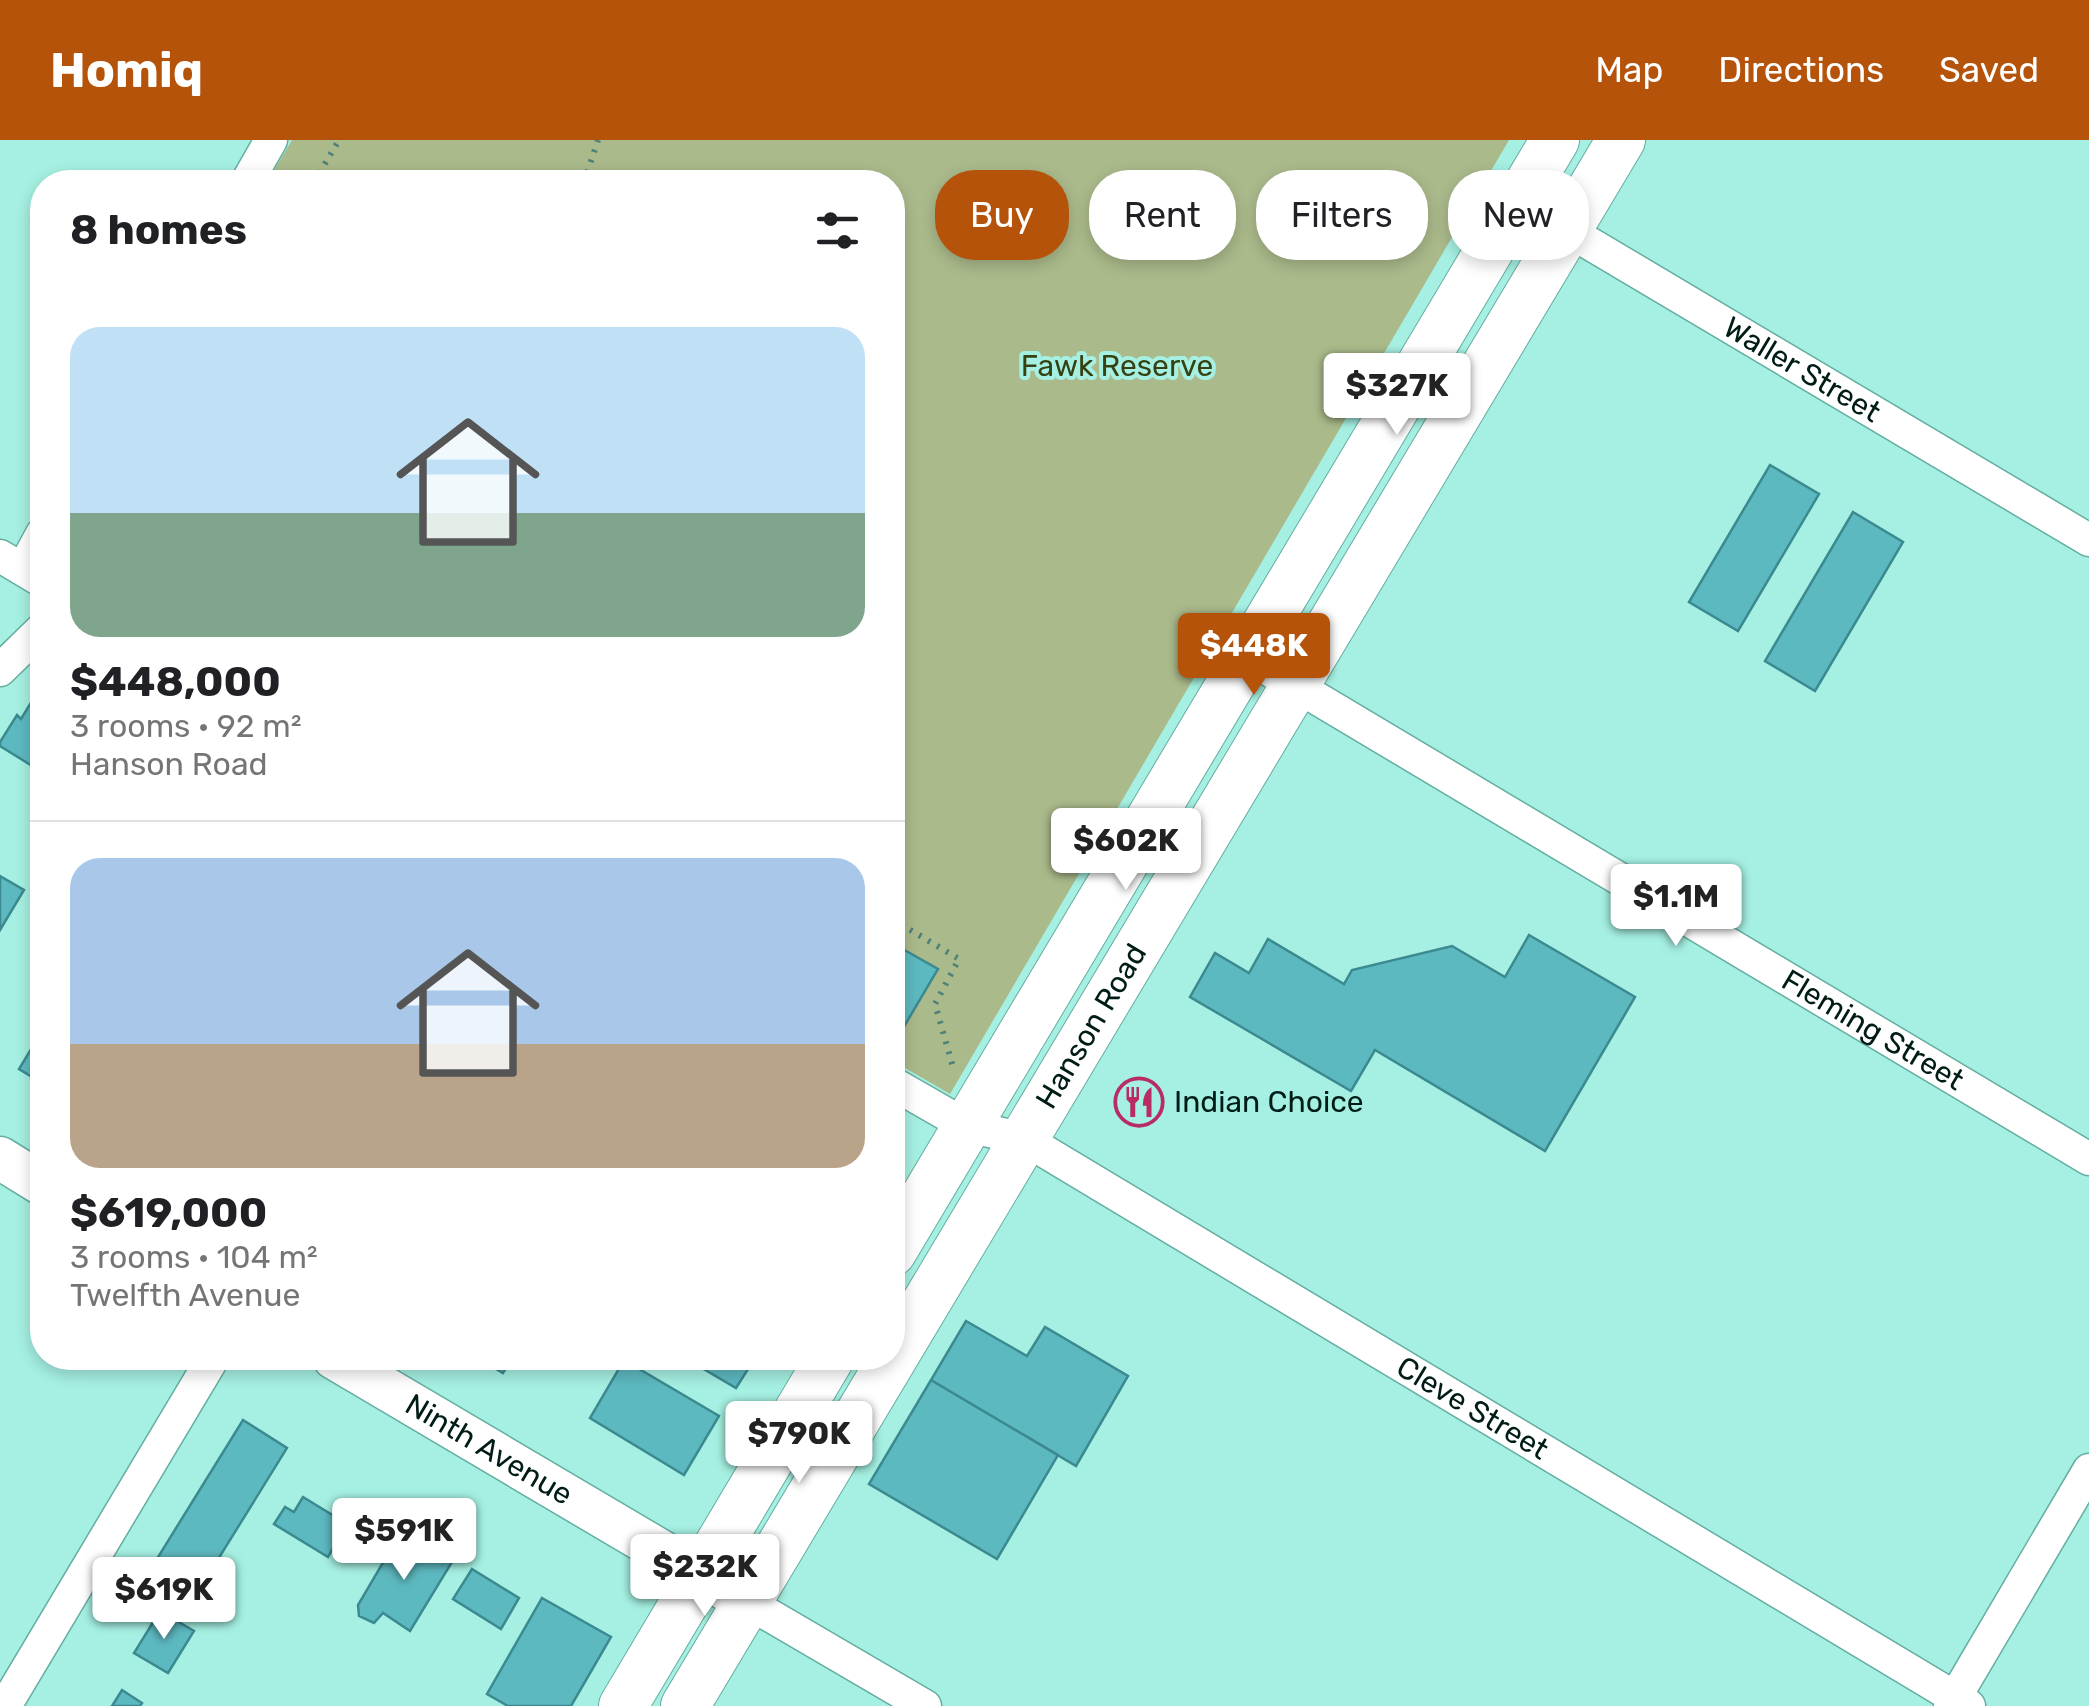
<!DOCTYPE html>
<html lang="en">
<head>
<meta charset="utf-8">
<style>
  :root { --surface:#fff; --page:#f6f6f6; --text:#202124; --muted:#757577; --line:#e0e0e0; --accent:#b45309 }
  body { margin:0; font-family:Rubik,sans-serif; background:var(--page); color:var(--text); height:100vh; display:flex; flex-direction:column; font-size:38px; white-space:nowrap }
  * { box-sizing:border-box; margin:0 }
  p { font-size:32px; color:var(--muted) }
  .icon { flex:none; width:55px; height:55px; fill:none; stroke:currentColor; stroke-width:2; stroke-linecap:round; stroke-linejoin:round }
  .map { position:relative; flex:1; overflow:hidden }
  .panel { position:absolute; left:30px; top:30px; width:875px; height:1200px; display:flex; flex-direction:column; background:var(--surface); border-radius:40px; box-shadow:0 5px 15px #0003 }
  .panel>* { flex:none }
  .banner { position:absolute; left:935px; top:30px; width:950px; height:90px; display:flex; gap:20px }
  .price { position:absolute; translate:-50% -85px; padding:0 22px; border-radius:10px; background:#fff; color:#222; font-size:32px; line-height:65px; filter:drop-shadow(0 2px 5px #0008) }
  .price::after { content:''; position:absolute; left:50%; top:60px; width:30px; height:22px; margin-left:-15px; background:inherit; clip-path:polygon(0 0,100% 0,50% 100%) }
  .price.on { background:var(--accent); color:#fff }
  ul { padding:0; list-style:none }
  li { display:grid; align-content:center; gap:20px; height:530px; padding:0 40px }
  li+li { border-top:2px solid var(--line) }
  li span { display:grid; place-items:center; height:310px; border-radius:30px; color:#555 }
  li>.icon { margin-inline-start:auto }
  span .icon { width:180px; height:180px; fill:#fffc; stroke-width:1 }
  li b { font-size:42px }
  h2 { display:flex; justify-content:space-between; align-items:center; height:120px; padding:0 40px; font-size:42px }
  .tag { padding:0 35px; border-radius:40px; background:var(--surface); box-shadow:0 5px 15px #0003; font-size:35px; line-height:90px }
  .tag.on { background:var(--accent); color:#fff }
  header { display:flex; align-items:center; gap:60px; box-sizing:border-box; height:140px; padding:0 50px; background:var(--accent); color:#fff }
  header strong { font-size:48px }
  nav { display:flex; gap:55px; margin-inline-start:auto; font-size:35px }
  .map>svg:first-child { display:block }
</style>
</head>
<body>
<header>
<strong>Homiq</strong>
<nav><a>Map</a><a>Directions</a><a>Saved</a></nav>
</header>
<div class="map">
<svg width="2089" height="1566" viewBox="0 0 2089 1566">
  <rect width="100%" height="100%" fill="#a5f0e2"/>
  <path fill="#abba8b" d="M292,0H1509L950,954L893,921L892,42H267Z"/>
  <path fill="#5db9c0" stroke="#3b8a90" stroke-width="2.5" d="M1770,325L1819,354L1738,491L1689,462Z
    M1853,372L1903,402L1815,551L1765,521Z
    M32,561L42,568V632L0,606V602L17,575L21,579Z
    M0,736L24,750L0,790Z
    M1529,795L1635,857L1545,1011L1375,910L1351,951L1190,857L1215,813L1249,833L1268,799L1344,844L1352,830L1452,806L1505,837Z
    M892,803L938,829L902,890L892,885Z
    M42,891V943L19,929Z
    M966,1181L1027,1216L1045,1187L1128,1236L1076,1326L931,1240Z
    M477,1218H512L503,1233Z
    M685,1218H755L736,1248Z
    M624,1220L719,1276L684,1335L590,1278Z
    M931,1240L1058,1315L997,1419L869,1344Z
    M243,1280L287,1308L199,1450L155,1422Z
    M303,1357L347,1384L328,1417L274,1384L285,1367L294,1372Z
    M401,1392L452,1422L410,1491L383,1473L374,1483L359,1476L358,1465Z
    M472,1429L519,1458L501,1489L453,1459Z
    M542,1458L611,1497L571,1566H508L487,1554Z
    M160,1471L194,1491L168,1533L134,1513Z
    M122,1550L142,1563L140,1566H112Z"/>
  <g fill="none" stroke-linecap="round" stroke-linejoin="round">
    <g stroke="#64aea1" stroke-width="35">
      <g id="minor">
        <path d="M247,42L271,0"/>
        <path id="s1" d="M1518,58L1567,90L2089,400"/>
        <path d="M0,416L42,441"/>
        <path d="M23,429L42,394"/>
        <path id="s2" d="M1246,516L2089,1019"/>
        <path d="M0,530L42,489"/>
        <path id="s3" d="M892,943L967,986L1024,999L1969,1566"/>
        <path d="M747,1462L925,1566"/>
        <path d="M5,1566L213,1218"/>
        <path d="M1950,1566L2089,1330"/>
      </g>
    </g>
    <g stroke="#64aea1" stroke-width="45">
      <g id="tertiary">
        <path d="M0,1018L42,1044"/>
        <path id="s4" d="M334,1218L747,1462"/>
      </g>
    </g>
    <g stroke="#64aea1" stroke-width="50">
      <g id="secondary">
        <path d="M892,1112L1555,0"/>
        <path d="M623,1566L830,1218"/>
        <path id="s5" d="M685,1566L1621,0"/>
      </g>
    </g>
    <path stroke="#4e8177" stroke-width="6" stroke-dasharray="2.5 8" stroke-linecap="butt" d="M314,42L339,0
      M584,42L598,0
      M892,779L959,819L935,864L953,927"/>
    <use href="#minor" stroke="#fff" stroke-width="32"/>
    <use href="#tertiary" stroke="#fff" stroke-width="42"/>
    <use href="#secondary" stroke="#fff" stroke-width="48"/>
  </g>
  <defs>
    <g id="restaurant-ring" transform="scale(2.5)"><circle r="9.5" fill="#a5f0e2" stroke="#b82c63" stroke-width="1.5"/><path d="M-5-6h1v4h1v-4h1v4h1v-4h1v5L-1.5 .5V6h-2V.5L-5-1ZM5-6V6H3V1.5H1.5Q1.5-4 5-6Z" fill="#b82c63"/></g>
  </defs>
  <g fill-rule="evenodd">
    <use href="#restaurant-ring" x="1139" y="962"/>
  </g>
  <g text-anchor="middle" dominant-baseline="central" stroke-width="8" stroke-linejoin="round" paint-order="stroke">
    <g font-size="30" fill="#364112" stroke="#a5f0e2">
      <text x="1117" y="226">Fawk Reserve</text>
    </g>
    <g font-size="30" fill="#001c17" stroke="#a5f0e2">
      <text stroke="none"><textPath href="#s1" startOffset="332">Waller Street</textPath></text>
      <text stroke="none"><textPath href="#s5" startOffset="792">Hanson Road</textPath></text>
      <text stroke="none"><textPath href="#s2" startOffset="730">Fleming Street</textPath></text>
      <text stroke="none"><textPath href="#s3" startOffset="668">Cleve Street</textPath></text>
      <text stroke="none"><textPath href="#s4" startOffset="180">Ninth Avenue</textPath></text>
    </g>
    <g font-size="30" fill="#001c17" stroke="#a5f0e2" text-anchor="start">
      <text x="1174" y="962">Indian Choice</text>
    </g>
  </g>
</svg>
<b class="price" style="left:1397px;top:298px">$327K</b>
<b class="price on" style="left:1254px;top:558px">$448K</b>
<b class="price" style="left:1126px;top:753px">$602K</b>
<b class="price" style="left:1676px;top:809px">$1.1M</b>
<b class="price" style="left:799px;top:1346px">$790K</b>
<b class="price" style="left:404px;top:1443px">$591K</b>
<b class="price" style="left:705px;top:1479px">$232K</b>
<b class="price" style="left:164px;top:1502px">$619K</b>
<div class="banner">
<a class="tag on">Buy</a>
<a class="tag">Rent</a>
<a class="tag">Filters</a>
<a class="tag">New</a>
</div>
<section class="panel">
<h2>8 homes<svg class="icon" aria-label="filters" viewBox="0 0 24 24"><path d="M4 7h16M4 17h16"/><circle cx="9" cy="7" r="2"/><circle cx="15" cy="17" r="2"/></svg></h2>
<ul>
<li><span style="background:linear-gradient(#bfe0f5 60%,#7fa58c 0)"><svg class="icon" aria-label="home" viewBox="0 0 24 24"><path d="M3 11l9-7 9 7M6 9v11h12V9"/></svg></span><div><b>$448,000</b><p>3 rooms · 92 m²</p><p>Hanson Road</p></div></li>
<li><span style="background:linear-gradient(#a9c7e8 60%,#b9a48a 0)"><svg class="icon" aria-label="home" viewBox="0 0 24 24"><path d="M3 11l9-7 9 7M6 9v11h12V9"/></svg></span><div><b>$619,000</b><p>3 rooms · 104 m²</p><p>Twelfth Avenue</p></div></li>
</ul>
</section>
</div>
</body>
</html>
